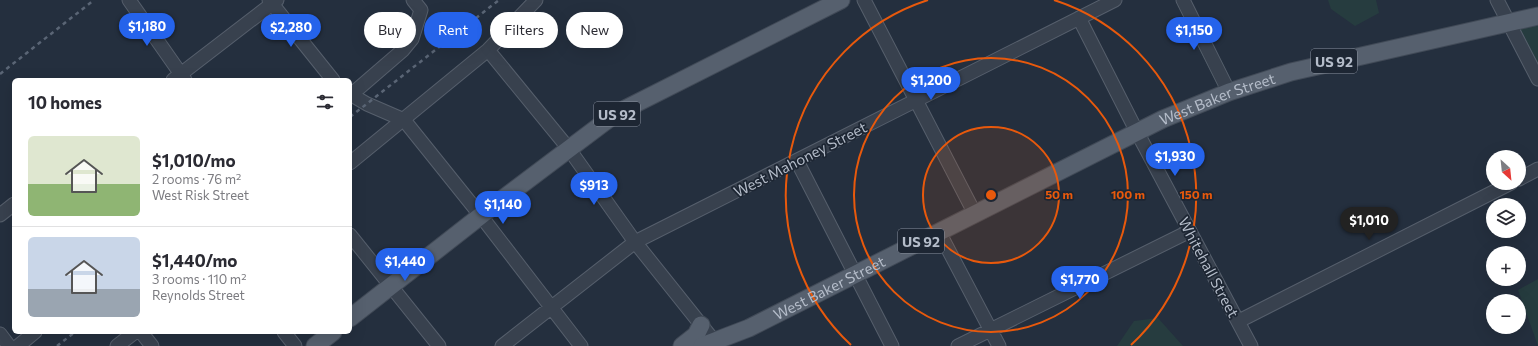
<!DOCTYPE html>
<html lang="en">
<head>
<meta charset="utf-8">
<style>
  :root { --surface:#fff; --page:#f7f7f7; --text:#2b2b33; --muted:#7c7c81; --line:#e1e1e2; --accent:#2563eb }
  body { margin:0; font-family:Commissioner,sans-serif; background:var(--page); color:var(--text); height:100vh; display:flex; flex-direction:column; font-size:15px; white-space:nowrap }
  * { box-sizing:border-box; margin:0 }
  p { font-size:13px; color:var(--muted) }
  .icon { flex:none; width:22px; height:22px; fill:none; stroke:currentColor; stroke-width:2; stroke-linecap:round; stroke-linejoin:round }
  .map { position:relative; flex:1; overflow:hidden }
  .panel { position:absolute; left:12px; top:78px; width:340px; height:256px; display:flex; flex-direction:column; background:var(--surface); border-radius:6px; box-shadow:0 4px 16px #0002 }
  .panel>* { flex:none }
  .guide { position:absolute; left:364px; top:12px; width:380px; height:36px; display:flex; gap:8px }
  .needle { width:26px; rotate:153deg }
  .fabs { position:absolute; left:1486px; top:150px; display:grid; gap:8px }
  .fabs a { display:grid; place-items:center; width:40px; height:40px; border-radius:50%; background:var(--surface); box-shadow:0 4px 16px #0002; font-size:20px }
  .price { position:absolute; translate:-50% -34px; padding:0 9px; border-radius:14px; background:var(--accent); color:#fff; font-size:13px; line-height:26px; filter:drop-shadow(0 1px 2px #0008) }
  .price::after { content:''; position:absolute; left:50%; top:24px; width:12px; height:9px; margin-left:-6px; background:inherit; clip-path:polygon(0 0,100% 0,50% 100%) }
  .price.active { background:#222; color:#fff }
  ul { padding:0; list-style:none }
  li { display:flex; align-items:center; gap:12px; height:100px; padding:0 16px }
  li+li { border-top:1px solid var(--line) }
  li span { display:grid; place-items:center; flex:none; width:112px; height:80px; border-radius:6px; color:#555 }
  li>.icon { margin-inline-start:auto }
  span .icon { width:48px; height:48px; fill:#fffc; stroke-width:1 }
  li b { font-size:17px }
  h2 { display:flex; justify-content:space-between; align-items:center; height:48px; padding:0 16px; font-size:17px }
  .pill { padding:0 14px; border-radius:18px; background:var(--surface); box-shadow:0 4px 16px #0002; font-size:14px; line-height:36px }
  .pill.active { background:var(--accent); color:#fff }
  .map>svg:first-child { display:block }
</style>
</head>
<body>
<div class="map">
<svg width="1538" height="346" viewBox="0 0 1538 346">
  <rect width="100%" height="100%" fill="#242f3e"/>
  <path fill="#263c3f" d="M1328,0H1376L1379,13L1355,26L1331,9Z
    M1538,21V69L1516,26Z
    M1538,279V346L1518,290Z
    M1158,318L1183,346H1117L1134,321Z"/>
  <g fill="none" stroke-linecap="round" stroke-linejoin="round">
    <g stroke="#565f6c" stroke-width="15">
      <path id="minor" d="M129,0L185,80
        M269,0L333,80
        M864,0L975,214
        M1183,0L1229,92
        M1497,0L1538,79
        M1079,18L1137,132L1251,346
        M488,50L569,149L635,242L718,346
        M173,80L277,0
        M350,94L367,104L404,120L481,216L581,346
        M352,94L403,50L412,39L421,10L413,0
        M797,161L892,346
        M350,163L488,50L536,0
        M1519,179L1538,169
        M0,215L14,204
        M939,232L999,346
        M350,235L439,346
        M1239,321L1511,183
        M141,332L152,346
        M284,332L295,346
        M0,334L9,346
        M18,346L35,332
        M117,346L135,332
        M502,346L635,242L1115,0
        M958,346L1190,231"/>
    </g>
    <g stroke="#414a57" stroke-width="19">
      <g id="major">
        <path d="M350,318L488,210L610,118L627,108L841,0"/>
        <path d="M315,346L333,332"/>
        <path d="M682,346L696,335L701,325"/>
        <path id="s1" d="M702,346L749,328L1163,119L1229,92L1291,72L1538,16"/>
      </g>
    </g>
    <use href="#minor" stroke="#38414e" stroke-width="13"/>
    <use href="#major" stroke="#56606e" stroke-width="17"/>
    <path stroke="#5a6575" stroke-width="2.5" stroke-dasharray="4 4" stroke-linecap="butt" d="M0,74L94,0
      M350,117L499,0
      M57,346L75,332"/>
  </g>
  <circle cx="991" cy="195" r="68" fill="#e8590c" fill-opacity=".12"/>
  <g fill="none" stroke="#e8590c" stroke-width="2">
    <circle cx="991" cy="195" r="68"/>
    <circle cx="991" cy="195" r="137"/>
    <path d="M851 345A205 205 0 0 1 928 0M1054 0A205 205 0 0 1 1131 345"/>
  </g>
  <g text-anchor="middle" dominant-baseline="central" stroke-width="3.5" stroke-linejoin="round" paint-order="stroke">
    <g fill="#1d2633" stroke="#878f9c" stroke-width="1">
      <rect x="1311" y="49" width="46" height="24" rx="3"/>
      <rect x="594" y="102" width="46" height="24" rx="3"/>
      <rect x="898" y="229" width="46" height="24" rx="3"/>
    </g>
    <g font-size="14" font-weight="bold" fill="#b4bcc9">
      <text x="1334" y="61">US 92</text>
      <text x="617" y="114">US 92</text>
      <text x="921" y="241">US 92</text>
    </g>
    <g font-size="15" fill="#b4bcc9" stroke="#1d2633">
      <text stroke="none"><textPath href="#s1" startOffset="572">West Baker Street</textPath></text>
      <text transform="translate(800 159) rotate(-27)">West Mahoney Street</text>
      <text transform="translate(1209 267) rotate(62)">Whitehall Street</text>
      <text stroke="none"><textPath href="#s1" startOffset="140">West Baker Street</textPath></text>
    </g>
  </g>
  <circle cx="991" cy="195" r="6" fill="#e8590c" stroke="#1d2633" stroke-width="2"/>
  <g font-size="12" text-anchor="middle" font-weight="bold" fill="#e8590c" stroke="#1d2633" stroke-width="3.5" stroke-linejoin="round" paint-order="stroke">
    <text x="1059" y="199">50 m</text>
    <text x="1128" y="199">100 m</text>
    <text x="1196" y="199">150 m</text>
  </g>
</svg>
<div class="fabs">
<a><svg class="needle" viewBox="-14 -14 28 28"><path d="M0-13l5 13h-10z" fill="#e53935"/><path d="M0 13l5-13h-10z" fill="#7c7c81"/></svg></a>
<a><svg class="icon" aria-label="layers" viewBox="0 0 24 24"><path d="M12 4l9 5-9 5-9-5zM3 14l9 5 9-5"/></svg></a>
<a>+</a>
<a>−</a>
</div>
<b class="price" style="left:147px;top:47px">$1,180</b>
<b class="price" style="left:291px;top:48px">$2,280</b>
<b class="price" style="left:1194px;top:51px">$1,150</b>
<b class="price" style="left:931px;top:101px">$1,200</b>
<b class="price" style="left:1175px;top:177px">$1,930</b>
<b class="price" style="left:594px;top:206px">$913</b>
<b class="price" style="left:503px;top:225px">$1,140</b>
<b class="price active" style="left:1369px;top:241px">$1,010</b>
<b class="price" style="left:405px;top:282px">$1,440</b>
<b class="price" style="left:1080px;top:300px">$1,770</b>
<div class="guide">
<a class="pill">Buy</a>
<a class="pill active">Rent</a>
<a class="pill">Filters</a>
<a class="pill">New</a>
</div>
<section class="panel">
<h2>10 homes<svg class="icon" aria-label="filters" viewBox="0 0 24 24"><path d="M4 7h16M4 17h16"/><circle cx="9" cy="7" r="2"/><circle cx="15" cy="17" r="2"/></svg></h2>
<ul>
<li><span style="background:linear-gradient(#dfe7d0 60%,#8fb573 0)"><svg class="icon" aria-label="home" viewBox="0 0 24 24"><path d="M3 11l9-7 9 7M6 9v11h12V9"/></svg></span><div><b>$1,010/mo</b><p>2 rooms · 76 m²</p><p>West Risk Street</p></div></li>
<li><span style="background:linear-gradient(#c9d6e8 65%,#9aa5b1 0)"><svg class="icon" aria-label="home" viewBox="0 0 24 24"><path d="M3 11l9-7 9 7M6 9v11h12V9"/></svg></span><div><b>$1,440/mo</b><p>3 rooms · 110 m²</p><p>Reynolds Street</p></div></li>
</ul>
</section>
</div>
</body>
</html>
